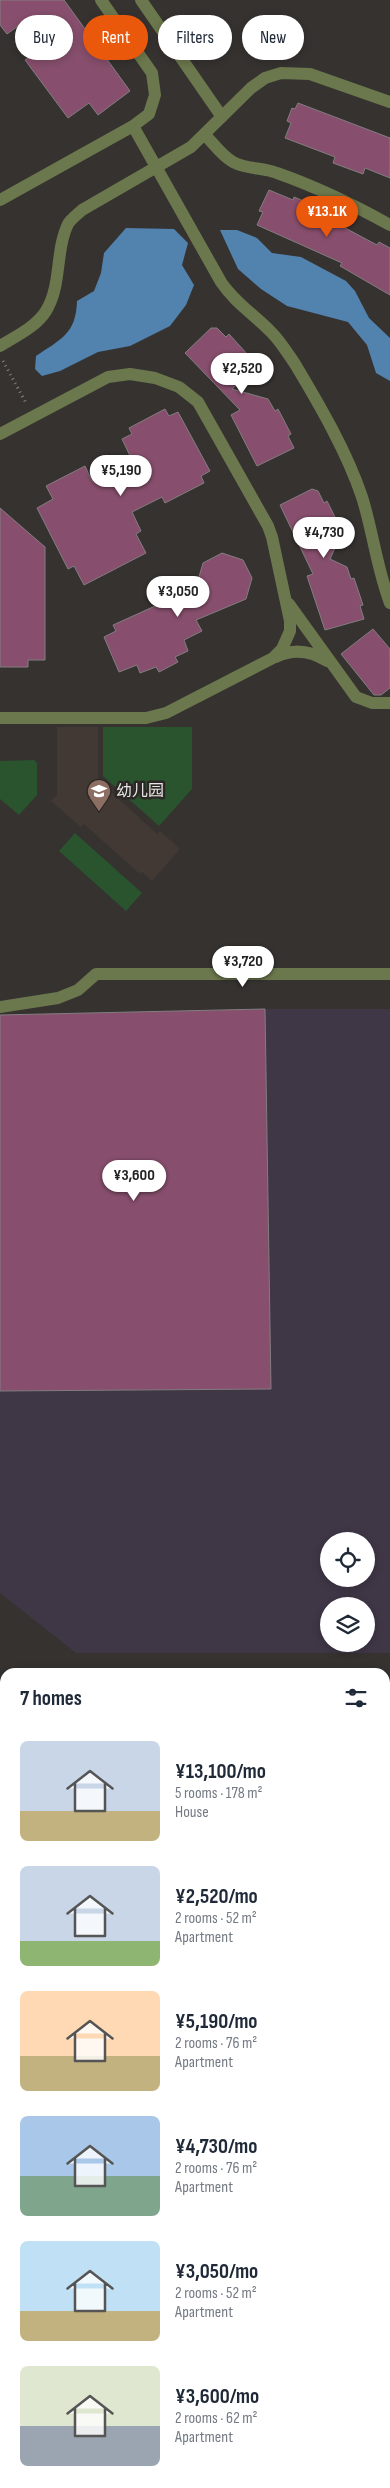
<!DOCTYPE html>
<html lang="en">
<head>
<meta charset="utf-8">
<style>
  :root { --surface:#fff; --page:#f6f6f7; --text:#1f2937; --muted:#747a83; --accent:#ea580c }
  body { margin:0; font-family:"Sofia Sans Condensed","Noto Sans SC",sans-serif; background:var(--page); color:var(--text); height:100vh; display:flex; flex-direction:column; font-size:19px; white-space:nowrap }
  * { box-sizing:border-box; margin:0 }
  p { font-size:16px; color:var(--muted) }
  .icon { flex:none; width:28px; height:28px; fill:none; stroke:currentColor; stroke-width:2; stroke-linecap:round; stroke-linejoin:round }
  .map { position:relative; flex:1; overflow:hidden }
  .sheet { position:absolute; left:0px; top:1668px; width:390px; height:821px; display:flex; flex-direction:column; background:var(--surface); border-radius:15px 15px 0 0; box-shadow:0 2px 8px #0003 }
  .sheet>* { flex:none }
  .hud { position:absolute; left:15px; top:15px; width:360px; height:45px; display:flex; gap:10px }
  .buttons { position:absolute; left:320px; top:1532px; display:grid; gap:10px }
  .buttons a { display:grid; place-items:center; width:55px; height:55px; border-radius:50%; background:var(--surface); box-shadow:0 2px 8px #0003; font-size:25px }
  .price { position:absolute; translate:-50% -42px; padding:0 11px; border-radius:18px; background:#fff; color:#222; font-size:16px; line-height:32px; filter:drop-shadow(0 1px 2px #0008) }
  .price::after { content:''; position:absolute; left:50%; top:30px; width:15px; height:11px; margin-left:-8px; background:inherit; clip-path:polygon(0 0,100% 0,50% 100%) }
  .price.active { background:var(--accent); color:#fff }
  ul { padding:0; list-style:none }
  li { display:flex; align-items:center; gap:15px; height:125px; padding:0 20px }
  li span { display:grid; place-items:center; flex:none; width:140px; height:100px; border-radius:8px; color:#555 }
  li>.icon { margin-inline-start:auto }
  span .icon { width:60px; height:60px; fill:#fffc; stroke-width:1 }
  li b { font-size:21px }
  h2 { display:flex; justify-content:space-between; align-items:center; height:60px; padding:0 20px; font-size:21px }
  .tag { padding:0 18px; border-radius:22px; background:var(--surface); box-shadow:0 2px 8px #0003; font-size:18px; line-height:45px }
  .tag.active { background:var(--accent); color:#fff }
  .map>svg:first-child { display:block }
</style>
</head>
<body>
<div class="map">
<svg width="390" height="2488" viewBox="0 0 390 2488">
  <rect width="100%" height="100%" fill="#353230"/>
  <path fill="#3f3646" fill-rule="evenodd" d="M265,1009H390V1653H76L0,1593V1391L271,1389ZM329,1541H366V1579H329ZM329,1606H366V1644H329Z"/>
  <path fill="#413645" d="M385,1782H390V2488H324L321,2484H385Z
    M5,2138V2484H194L196,2488H0V2140Z"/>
  <path fill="#423934" d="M57,727H98V780L157,834L160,831L180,849L152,881L142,872L140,874L84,824L81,827L51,801L57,795Z"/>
  <path fill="#29542e" d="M103,727H192V789L159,826L103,776Z
    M34,760L37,763V795L19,815L0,799V761Z
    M75,833L142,893L126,911L59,851Z"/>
  <path fill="#5282ae" d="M126,228L174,229L188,243L182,265L194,285L186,305L170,326L130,346L98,352L60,371L42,376L35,369L36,356C61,339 76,334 77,301L94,291L101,273L104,253Z
    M220,230H237L257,238L272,253L301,257L346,281L355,291L369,318L390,338V381L376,373L367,345L348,322L287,306L261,289L238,269Z"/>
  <path fill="#874f6d" stroke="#827e80" d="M0,0H64L130,91L98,115L89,103L68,118L25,60L47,44L29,18L7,34L0,25Z
    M298,103L390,138V178L365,168L363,174L333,163L335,157L285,138L291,123L287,121L292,108L295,109Z
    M269,190L293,200L294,197L313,205L312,207L336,218L334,222L377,245L379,242L390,248V295L340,266L342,263L257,225L263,212L259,211Z
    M211,328H217L226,337L229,334L248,355L246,358L252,364V371L232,389L268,399L275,411L278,409L291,434L288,436L294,448L257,466L231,415L240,410L185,353Z
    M165,409L169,416L178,412L210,471L201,476L204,483L165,503L162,497L132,512L141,531L136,534L146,553L84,585L74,566L68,569L37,508L53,499L46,486L85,466L92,481L132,460L122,439L132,434L129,428Z
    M312,489L318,491L324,503L327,501L340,527L336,529L340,537L330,559L347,567L351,579L354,578L363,605L360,606L364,619L325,630L307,576L313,574L280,505Z
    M0,508L45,547V660H28V667H0Z
    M222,553L243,560L252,578L246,599L196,620L202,631L184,640L188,651L175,657L178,662L159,672L156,667L140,673L137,665L119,672L104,637L116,631L113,625L164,602L166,605L195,591L203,563Z
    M373,629L390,649V688L381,695H374L341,654Z
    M265,1009L271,1389L0,1391V1015Z"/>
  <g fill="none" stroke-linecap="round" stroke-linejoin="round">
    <path stroke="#878583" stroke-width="3" stroke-dasharray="1 4" stroke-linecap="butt" d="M3,361L26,403"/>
    <path stroke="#6b774c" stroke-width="12" d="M141,0L222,117
      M133,126L221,282C235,303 255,315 272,333C281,342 288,354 295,364C319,404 347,452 362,497C373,532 377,569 390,603
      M205,135C214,144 222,156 233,162C248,170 262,167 277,173C317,187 354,205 390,225
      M0,200L133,126L149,114L155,95L152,73L101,0
      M0,346C16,336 36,327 46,311C62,285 55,251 68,224C71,219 78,214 82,210L191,147L251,88L265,78L281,73L310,74L390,102
      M0,434L108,377L130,374L155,378L179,387L198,402L268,526L272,537L290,621V631L282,649L273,658L166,713L146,718H0
      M289,604L356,697L372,703H390
      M276,657C294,648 311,651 327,661
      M0,1007L58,998L78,990L96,974H390
      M0,2170L5,2168"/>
    <path stroke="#a2bb5d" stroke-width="12" d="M0,1687L5,1690
      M385,1706H390
      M0,1708H5
      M385,1738H390
      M0,1741H5
      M0,1757L5,1755
      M0,1985L5,1992
      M0,2032L5,2038
      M252,2484L254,2488
      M285,2484L287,2488"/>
  </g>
  <defs>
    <g id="school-pin" transform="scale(1.25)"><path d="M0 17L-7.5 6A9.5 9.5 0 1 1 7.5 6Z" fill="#8d6e63" stroke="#2b2826"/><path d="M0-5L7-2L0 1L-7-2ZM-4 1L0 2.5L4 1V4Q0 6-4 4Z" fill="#fff"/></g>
  </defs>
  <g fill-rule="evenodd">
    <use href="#school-pin" x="99" y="791"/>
  </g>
  <g text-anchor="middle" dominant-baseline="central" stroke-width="5" stroke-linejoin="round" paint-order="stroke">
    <g font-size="16" fill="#e8e6e4" stroke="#2b2826" text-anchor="start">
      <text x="116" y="791">幼儿园</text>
    </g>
  </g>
</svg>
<div class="buttons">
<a><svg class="icon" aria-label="locate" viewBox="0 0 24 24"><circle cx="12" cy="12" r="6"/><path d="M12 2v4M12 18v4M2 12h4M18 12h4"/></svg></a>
<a><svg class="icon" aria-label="layers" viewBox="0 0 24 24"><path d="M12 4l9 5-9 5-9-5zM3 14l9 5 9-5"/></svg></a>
</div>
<b class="price active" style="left:327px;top:238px">¥13.1K</b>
<b class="price" style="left:242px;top:395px">¥2,520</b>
<b class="price" style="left:121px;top:497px">¥5,190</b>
<b class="price" style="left:324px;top:559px">¥4,730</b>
<b class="price" style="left:178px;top:618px">¥3,050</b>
<b class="price" style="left:243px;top:988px">¥3,720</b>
<b class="price" style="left:134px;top:1202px">¥3,600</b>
<div class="hud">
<a class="tag">Buy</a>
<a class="tag active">Rent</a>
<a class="tag">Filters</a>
<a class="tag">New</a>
</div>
<section class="sheet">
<h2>7 homes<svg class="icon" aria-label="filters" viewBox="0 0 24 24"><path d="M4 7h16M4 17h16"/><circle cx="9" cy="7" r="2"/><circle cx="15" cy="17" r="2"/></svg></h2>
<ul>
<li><span style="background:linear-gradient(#c9d6e8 70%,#c2b280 0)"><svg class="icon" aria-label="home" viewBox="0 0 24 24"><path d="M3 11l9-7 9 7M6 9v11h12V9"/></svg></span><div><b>¥13,100/mo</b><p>5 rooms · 178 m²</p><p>House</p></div></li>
<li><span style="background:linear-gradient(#c9d6e8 75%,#8fb573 0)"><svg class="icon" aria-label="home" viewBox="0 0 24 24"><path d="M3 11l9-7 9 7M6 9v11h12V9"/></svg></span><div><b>¥2,520/mo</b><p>2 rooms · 52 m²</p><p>Apartment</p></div></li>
<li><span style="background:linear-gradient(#ffd9b3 65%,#c2b280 0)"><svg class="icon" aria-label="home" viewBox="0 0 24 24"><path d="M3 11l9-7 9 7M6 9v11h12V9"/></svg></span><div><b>¥5,190/mo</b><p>2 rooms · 76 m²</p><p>Apartment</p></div></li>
<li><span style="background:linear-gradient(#a9c7e8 60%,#7fa58c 0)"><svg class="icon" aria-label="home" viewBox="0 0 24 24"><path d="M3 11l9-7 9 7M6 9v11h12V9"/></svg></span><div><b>¥4,730/mo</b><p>2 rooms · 76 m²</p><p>Apartment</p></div></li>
<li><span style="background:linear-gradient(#bfe0f5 70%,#c2b280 0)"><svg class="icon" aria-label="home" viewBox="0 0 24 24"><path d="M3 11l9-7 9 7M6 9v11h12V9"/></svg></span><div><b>¥3,050/mo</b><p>2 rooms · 52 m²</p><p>Apartment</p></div></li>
<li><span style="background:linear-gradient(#dfe7d0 60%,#9aa5b1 0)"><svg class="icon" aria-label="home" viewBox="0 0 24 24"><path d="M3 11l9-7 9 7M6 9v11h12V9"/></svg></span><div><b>¥3,600/mo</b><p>2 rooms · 62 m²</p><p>Apartment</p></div></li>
</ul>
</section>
</div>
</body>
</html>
